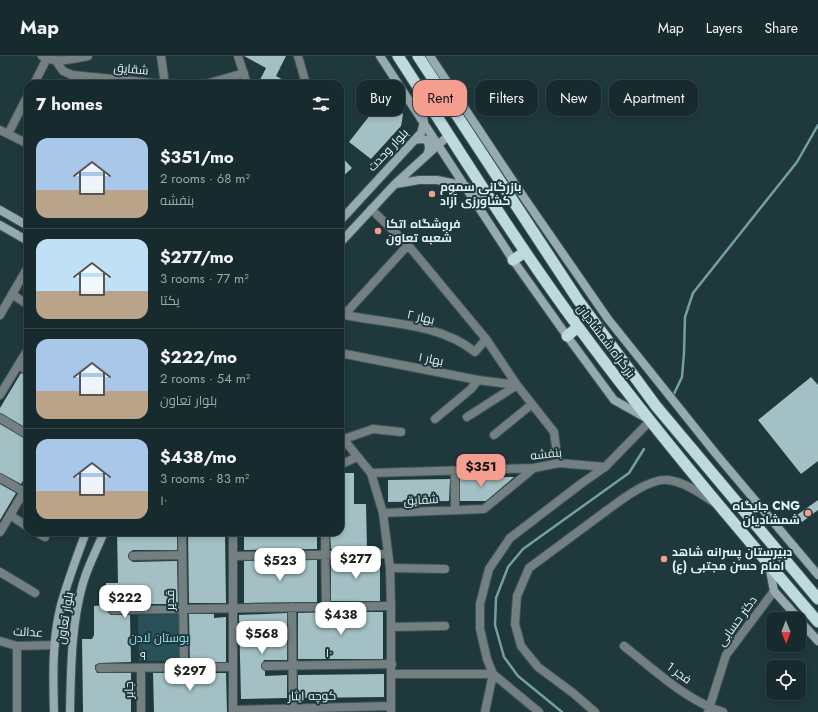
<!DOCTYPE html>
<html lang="en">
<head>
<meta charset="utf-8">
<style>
  :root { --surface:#172a2d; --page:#243639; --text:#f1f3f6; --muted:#9ea7aa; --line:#364649; --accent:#f59d8f }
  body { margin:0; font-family:Jost,Cairo,sans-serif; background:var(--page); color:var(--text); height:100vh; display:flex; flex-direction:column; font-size:15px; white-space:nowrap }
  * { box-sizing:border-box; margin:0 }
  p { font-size:13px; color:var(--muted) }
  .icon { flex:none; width:22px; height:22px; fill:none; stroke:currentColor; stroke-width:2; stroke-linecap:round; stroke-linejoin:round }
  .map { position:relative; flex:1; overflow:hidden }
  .panel { position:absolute; left:24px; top:24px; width:320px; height:456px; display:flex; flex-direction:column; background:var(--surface); border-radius:12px; box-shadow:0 2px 6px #0003,0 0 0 1px var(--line) }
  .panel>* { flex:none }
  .top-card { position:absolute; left:356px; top:24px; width:380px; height:36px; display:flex; gap:8px }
  .needle { width:26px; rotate:179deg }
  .buttons { position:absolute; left:766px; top:556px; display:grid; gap:8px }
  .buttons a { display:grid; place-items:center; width:40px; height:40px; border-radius:8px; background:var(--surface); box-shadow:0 2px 6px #0003,0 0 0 1px var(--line); font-size:20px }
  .price { position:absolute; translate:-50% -34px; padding:0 9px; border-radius:8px; background:#fff; color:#222; font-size:13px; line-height:26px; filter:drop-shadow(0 1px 2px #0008) }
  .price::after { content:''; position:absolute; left:50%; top:24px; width:12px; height:9px; margin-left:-6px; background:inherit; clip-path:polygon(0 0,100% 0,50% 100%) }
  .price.current { background:var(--accent); color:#111 }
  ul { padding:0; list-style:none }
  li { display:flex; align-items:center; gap:12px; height:100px; padding:0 12px }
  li+li { border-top:1px solid var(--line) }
  li span { display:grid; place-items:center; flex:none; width:112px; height:80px; border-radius:12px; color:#555 }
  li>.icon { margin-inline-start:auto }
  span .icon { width:48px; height:48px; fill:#fffc; stroke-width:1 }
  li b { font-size:17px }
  h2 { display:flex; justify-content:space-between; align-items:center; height:48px; padding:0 12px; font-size:17px }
  .pill { padding:0 14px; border-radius:12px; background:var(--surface); box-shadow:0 2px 6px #0003,0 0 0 1px var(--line); font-size:14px; line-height:36px }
  .pill.current { background:var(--accent); color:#111 }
  header { display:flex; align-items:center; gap:24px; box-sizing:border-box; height:56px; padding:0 20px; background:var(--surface); border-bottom:1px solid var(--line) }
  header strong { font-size:19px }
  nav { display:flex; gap:22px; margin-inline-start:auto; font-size:14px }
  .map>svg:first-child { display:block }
</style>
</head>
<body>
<header>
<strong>Map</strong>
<nav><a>Map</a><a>Layers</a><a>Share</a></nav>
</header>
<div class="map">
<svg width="818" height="656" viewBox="0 0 818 656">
  <rect width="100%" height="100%" fill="#1f383c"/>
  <path fill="#295158" d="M138,559H179V605H139Z"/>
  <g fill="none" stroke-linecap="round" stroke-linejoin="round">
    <path stroke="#739fa6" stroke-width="2.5" d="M673,340L682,321L684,297L685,261L693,237L797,106L818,69
      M562,656L518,620L504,601L495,569L496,542L508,511L523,493L629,417L644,393"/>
  </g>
  <path fill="#a3c0c5" d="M244,0H286L276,20L291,28H258L266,12Z
    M392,31L398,44L403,59L401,70L371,103L349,86Z
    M340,99L352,112L340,123Z
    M21,317L28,321V373L0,357V352Z
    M811,321L818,329V405L801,418L758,364Z
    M0,368L28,384V417L21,428L0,417Z
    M340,417H354V448H366L367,493H331L330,476H340Z
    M514,421L486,445H460V422Z
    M450,423L449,445L388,446V424Z
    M0,428L16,437L0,464Z
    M818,444V454L802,466L797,459Z
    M117,476H177V494H133L130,496L128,500L129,503L133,506L177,505L178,548H113L108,551V556L111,559H130L131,606L100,607L95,609V612L97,617H131V656H83L82,583H92L94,579V550L106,549V527H118Z
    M188,476H225L226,547H189Z
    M244,476H317V493L244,494Z
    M317,504V546L244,547V505Z
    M331,504H380V545H331Z
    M331,556H383V603H298V557Z
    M287,557V604H264L261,610L262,613L265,615V620L287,619V642L241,643L239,559Z
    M189,558H214V562L226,561V606H190Z
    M153,617H226L227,656H154Z
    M384,618V641L298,642V619Z"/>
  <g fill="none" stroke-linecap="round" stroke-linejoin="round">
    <g stroke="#3e5659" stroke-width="10">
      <path id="minor" d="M42,0C56,8 73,3 88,0
        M161,0L165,28
        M238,0L247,28
        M298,0L306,28
        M56,5L63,15L72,19L163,28
        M34,28L47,2
        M206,28L244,17
        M0,74L28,88
        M8,78L28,39
        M371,153L408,189L486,283L517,329L554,376L557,399
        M12,238L28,249
        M340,258C385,268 438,266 475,296L486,283
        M344,259L408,189
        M340,297L478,324L517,329
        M18,309L28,315
        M0,339L28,293
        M467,361L517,329
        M0,362L28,379
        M435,363L471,333L478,324
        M494,379L532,348
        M344,383L373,373L401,376
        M340,409L357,401
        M371,417L534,412L559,407L605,411
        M0,422L28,438
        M455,454V415
        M383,457L484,453L534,412
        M10,459L28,471
        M36,476L45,481
        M182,476L184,611
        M325,476L326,551
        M133,500L182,499
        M233,500L388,498
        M390,512L445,513
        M0,516L35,537
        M292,551L293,656
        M113,554L391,550
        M391,571L445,570
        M0,585L17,590L55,589
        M17,590V656
        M624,590C653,613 687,645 723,656
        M266,610L392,608
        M100,612L233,611
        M141,612V656
        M392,618H493L485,656
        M539,656L493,618L487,603L480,573V548L489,513L510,482L582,427
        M595,656L573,637L538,611L521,590L515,568L517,540L529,512L606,455
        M708,656L726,599L774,535"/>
    </g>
    <g stroke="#3e5659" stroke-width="10">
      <path id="tertiary" d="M0,259L28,211
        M340,379L371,417L383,457L390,512L391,550V656
        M582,427L605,411L650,365
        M606,455C621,444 649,422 668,424C685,426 701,438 715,447
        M0,476L28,429
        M233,654L391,650
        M233,656V476"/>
    </g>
    <g stroke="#3e5659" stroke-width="10">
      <path id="secondary" d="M380,0L513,204L567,280L614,344L646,362
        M430,0L525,143L608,263L716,398L818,519
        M414,84L423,83L428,85L429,93L427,99
        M396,128L419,124H437L466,130L491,148
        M0,154L28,170
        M340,165L421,77L424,66L419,37
        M0,169L28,185
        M340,187L395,128L449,79
        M769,509L774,535L799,563
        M799,564L818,585
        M54,656C53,621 52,583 61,549C68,524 77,500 86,476
        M70,656C71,613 71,569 83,527C88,510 97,493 104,476"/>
    </g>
    <g stroke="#3e5659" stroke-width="13">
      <path id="trunk" d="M398,0C457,91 514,184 579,272C654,374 736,470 818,566
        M418,0L578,244L656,350L818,543
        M513,204L525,196
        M567,280L578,271"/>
    </g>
    <use href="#minor" stroke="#737f81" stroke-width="8"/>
    <use href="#tertiary" stroke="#737f81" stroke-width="8"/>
    <use href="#secondary" stroke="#97aaae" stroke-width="8"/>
    <use href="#trunk" stroke="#bedade" stroke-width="11"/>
  </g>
  <g fill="#f59d8f" stroke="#1f383c" stroke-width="1.5">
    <circle cx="432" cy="138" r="4"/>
    <circle cx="378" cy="175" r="4"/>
    <circle cx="808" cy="457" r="4"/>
    <circle cx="664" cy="503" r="4"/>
  </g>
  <g text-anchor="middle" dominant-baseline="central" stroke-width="4" stroke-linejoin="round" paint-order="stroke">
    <g font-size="12" fill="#e3f2f4" stroke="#1f383c">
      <text transform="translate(131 13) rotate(5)">شقایق</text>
      <text transform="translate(388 94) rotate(-47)">بلوار وحدت</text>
      <text transform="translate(421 261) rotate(12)">بهار ۲</text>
      <text transform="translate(606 285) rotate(53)">بزرگراه شمشادیان</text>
      <text transform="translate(431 303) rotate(11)">بهار ۱</text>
      <text transform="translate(546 398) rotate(-6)">بنفشه</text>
      <text transform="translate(421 444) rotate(-3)">شقایق</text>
      <text transform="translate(170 544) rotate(-90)">قدیر</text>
      <text transform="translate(65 562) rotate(-81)">بلوار تعاون</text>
      <text transform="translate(737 565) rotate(-54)">دکتر حسابی</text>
      <text transform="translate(28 576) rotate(3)">عدالت</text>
      <text transform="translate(329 597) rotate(-1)">۱۰</text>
      <text x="143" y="600">۹</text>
      <text transform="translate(679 617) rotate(36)">فجر 1</text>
      <text transform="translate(129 634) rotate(-91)">جابر</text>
      <text transform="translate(312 640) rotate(-1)">کوچه ایثار</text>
    </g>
    <g font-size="12" font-weight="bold" fill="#e3f2f4" stroke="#1f383c" text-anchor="start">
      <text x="440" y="131">بازرگانی سموم<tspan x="440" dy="14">کشاورزی آزاد</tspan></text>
      <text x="386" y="168">فروشگاه اتکا<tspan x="386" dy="14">شعبه تعاون</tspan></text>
      <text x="800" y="450" text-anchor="end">جایگاه CNG<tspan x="800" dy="14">شمشادیان</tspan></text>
      <text x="672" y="496">دبیرستان پسرانه شاهد<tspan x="672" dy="14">امام حسن مجتبی (ع)</tspan></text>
    </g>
    <g font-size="12" fill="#8be8f7" stroke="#1f383c">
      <text x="159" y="582">بوستان لادن</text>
    </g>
  </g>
</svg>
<div class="buttons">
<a><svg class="needle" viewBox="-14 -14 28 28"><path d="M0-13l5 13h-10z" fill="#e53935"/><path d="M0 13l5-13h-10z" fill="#9ea7aa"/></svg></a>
<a><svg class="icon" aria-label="locate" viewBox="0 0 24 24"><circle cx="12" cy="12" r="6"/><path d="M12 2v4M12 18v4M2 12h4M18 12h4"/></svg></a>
</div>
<b class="price current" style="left:481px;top:432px">$351</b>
<b class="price" style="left:356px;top:524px">$277</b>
<b class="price" style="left:280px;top:526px">$523</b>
<b class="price" style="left:125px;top:563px">$222</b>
<b class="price" style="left:341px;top:580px">$438</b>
<b class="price" style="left:262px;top:599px">$568</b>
<b class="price" style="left:190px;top:636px">$297</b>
<div class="top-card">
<a class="pill">Buy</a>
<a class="pill current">Rent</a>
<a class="pill">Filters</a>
<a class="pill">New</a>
<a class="pill">Apartment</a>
</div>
<section class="panel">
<h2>7 homes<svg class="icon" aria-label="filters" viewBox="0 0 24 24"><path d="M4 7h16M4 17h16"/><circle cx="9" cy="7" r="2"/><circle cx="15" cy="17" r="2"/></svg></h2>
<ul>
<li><span style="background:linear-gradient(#a9c7e8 65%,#b9a48a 0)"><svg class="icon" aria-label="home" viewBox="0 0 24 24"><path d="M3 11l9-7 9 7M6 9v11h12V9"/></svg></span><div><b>$351/mo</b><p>2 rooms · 68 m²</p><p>بنفشه</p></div></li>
<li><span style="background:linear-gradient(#bfe0f5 65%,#b9a48a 0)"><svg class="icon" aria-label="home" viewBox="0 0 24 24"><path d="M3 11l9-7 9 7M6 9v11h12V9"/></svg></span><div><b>$277/mo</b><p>3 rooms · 77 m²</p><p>یکتا</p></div></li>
<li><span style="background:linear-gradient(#a9c7e8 65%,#b9a48a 0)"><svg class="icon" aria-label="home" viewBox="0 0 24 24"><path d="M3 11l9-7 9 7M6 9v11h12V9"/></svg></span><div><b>$222/mo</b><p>2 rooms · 54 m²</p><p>بلوار تعاون</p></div></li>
<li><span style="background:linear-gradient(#a9c7e8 65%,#b9a48a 0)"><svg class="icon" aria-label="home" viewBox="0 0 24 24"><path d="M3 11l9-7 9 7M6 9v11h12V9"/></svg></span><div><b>$438/mo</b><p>3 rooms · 83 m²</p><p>۱۰</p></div></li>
</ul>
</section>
</div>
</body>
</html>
